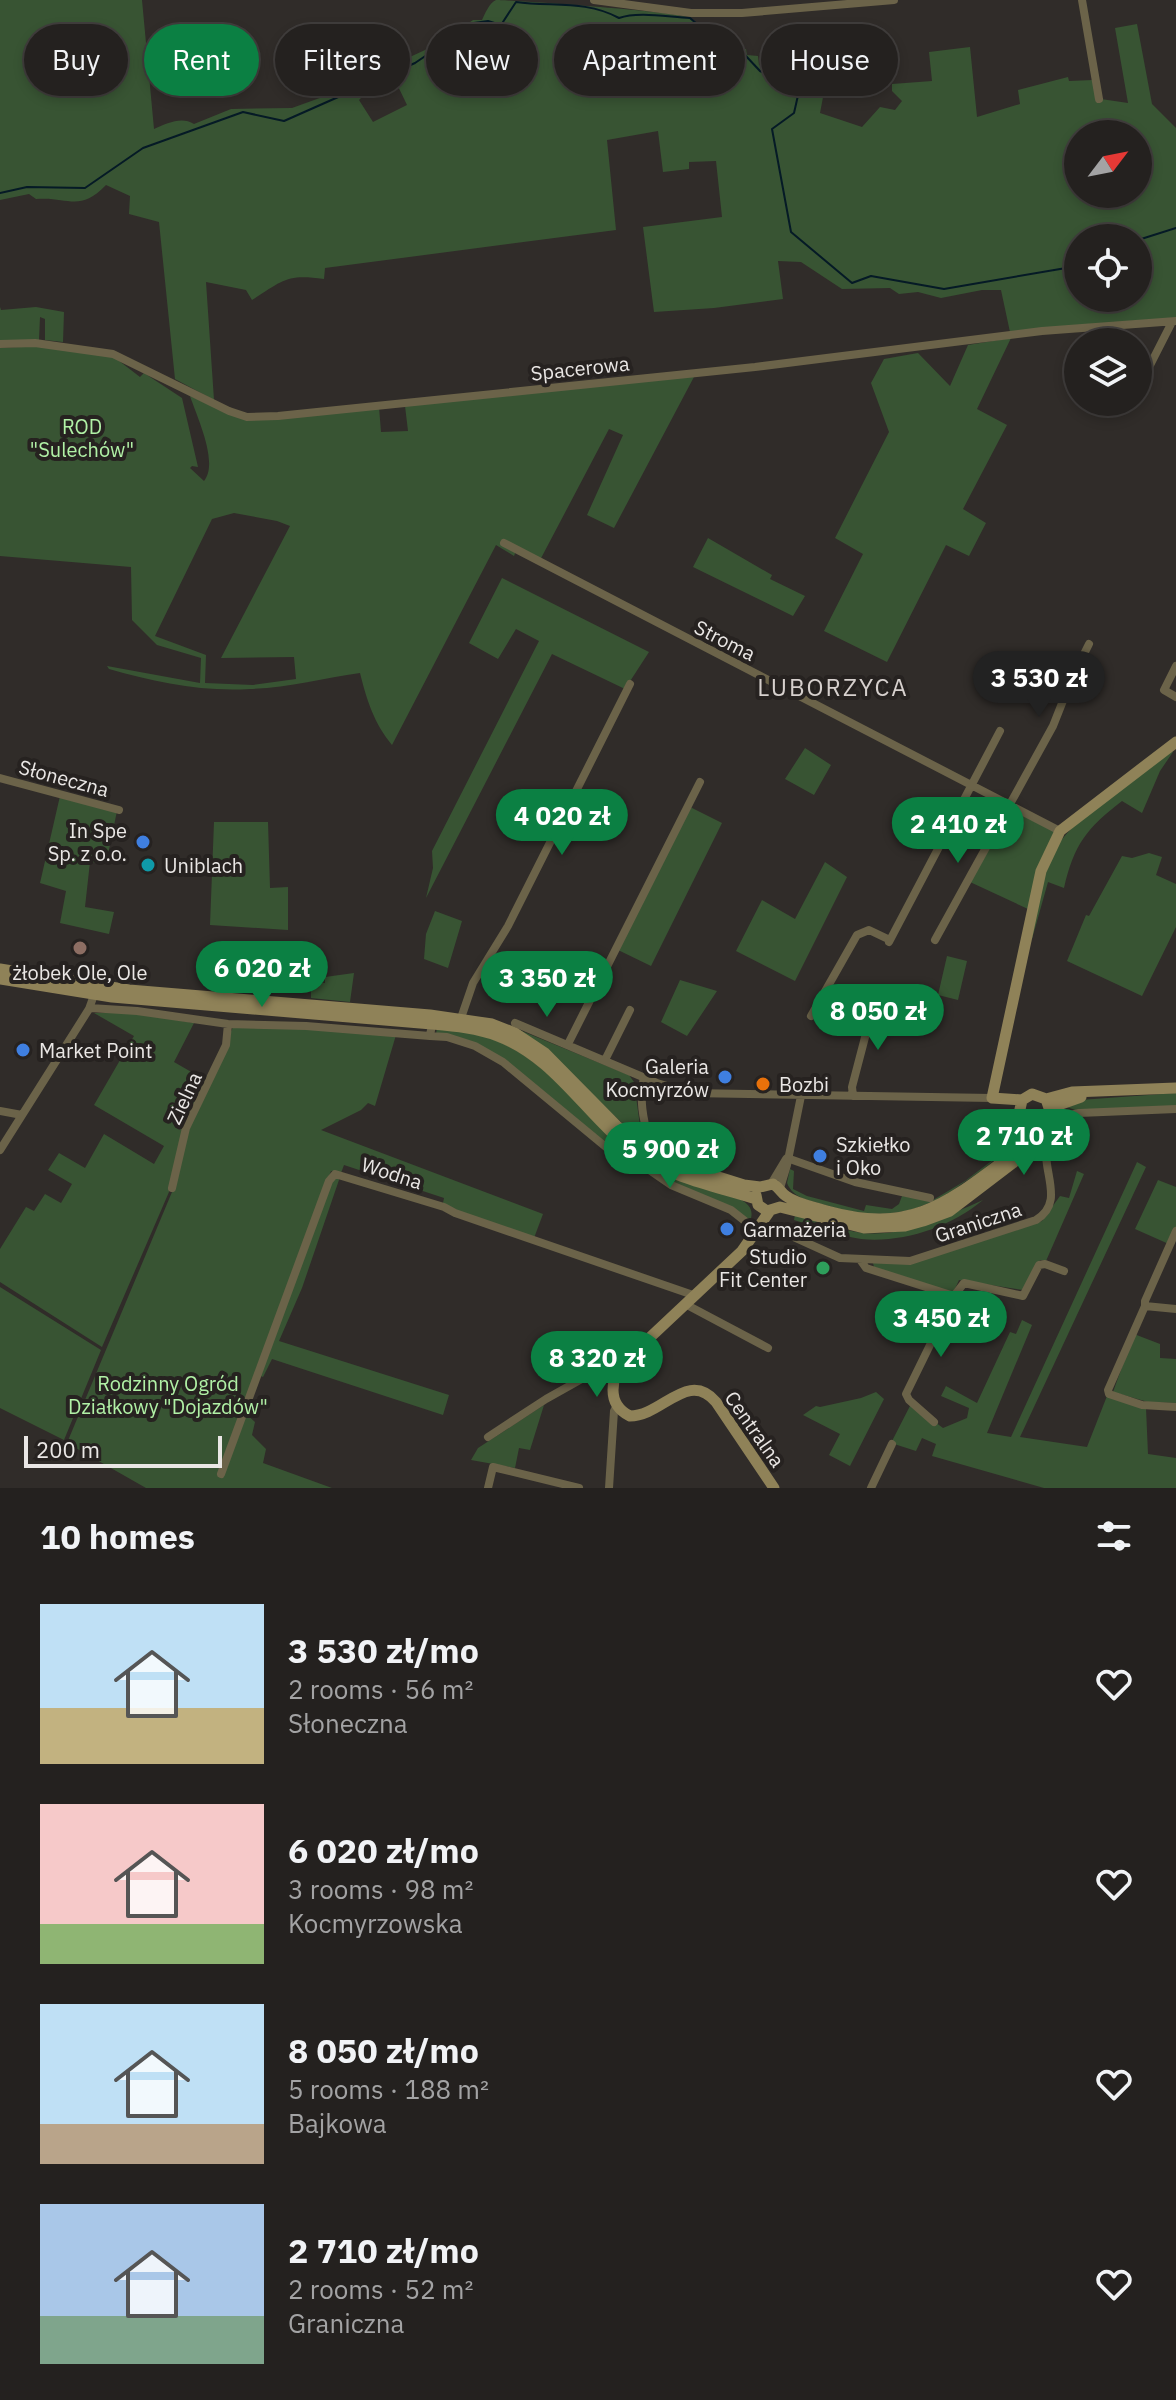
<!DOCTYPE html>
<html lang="en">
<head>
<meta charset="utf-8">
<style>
  :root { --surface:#24211f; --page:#302e2c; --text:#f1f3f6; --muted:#a3a3a4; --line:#413e3d; --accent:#0b8043 }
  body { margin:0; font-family:"IBM Plex Sans",sans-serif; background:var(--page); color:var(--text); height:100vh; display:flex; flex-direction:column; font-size:30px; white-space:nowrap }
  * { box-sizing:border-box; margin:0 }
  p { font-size:26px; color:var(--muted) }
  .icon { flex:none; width:44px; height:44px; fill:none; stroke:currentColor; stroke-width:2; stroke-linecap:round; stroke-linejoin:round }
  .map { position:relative; height:1488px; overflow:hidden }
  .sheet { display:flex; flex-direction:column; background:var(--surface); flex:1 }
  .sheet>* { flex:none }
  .guide { position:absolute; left:24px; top:24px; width:1128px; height:72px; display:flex; gap:16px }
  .needle { width:52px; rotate:58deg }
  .buttons { position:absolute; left:1064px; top:120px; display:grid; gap:16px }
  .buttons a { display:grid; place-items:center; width:88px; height:88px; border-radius:50%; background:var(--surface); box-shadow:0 4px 12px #0003,0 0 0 2px var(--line); font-size:40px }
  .scale { position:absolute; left:24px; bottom:20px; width:198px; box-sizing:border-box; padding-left:8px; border:4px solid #eae7e5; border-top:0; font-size:22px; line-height:28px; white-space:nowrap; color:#eae7e5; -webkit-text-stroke:6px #262220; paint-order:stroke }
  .price { position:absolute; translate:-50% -68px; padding:0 18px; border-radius:28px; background:var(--accent); color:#fff; font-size:26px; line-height:52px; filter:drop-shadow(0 2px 4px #0008) }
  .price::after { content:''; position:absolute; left:50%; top:48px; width:24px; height:18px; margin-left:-12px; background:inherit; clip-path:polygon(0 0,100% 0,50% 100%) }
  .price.on { background:#222; color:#fff }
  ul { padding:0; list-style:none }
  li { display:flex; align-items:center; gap:24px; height:200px; padding:0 40px }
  li span { display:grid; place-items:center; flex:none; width:224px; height:160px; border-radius:0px; color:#555 }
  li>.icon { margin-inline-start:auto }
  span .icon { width:96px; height:96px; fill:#fffc; stroke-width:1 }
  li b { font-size:34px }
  h2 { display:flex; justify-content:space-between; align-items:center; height:96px; padding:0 40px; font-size:34px }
  .tag { padding:0 28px; border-radius:36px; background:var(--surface); box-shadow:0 4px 12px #0003,0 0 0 2px var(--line); font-size:28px; line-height:72px }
  .tag.on { background:var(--accent); color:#fff }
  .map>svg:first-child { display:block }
</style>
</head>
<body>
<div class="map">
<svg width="1176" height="1488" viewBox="0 0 1176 1488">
  <rect width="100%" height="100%" fill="#302c29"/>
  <path fill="#385433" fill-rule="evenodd" d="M0,0H142L154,129C167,123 182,116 194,124L231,109L292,108L328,95L327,52L332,49L330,40L362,33L374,34L388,67L436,45L473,20H482C485,14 489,3 496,0C508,0 672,11 686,17C707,27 723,46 746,49L747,55L758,56L759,65L779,77L824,92L820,113L862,127L880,107L895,110L902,101L892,91V84L932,81L929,52L970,47L977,117L1020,104L1018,90L1068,77L1069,81L1093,80L1101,99L1128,103L1115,28L1137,24L1152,104L1176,128V318L1010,332L1001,290H982L941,298L918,292L899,294L890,288L842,289L801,262L778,261L783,299L714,308L654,312L643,227L722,217L716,161L689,162V169L663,172L658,131L607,140L616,230L325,268L324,279C286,274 284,280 252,300L246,290L206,282L214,400L175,379L159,222L129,214L130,196L106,185C79,213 68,196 36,199L29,194L0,200ZM676,24H686L690,34L720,55L707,72L671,48ZM395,80L407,105L373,122L359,100L367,92ZM1078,134H1138V194H1078ZM1078,238H1138V298H1078Z
    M0,307L1,310L36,307L64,312L63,342L45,340V319L40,317L39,340L0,342Z
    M1011,338L977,409L1007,425L963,509L986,523L969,556L946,545L887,662L824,631L863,554L835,538L889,432L871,383L884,359L918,353L950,386L968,345Z
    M40,346L114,357L140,377L144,373L182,398L198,467L192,466L190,468L204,481C219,463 197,417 190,396L245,419L379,407L381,432L408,431L405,406L695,375L614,528L587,515L623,435L609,429L539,562L516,551L514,556L496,545L392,745C374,723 367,701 360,673C324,678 286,688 250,689C201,692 155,682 109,669L107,666L200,683L201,658L157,645L132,620L131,567L0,556V348ZM234,513L277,521L290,526L221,658L294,657L296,679L253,685L205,683L206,655L155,636L212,519Z
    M708,538L772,575L770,579L805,596L793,616L693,567Z
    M502,578L649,652L625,689L552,654L426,898L433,868L432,851L539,641L516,629L498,659L469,643Z
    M805,748L831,765L814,795L785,779Z
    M1171,751L1173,752L1160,771L1142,813L1122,801C1087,828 1074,844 1064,888L1048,882L1032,939L1031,934C1037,908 1039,874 1054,851C1075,815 1136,777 1171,751Z
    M60,796L117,811L106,864L90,862L85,907L114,912L109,934L60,923L66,891L40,883Z
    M690,807L722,823L651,966L616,949Z
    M1010,809L1056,832L1028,909L970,882Z
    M214,822H268L270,888L288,887V930L210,925Z
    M1149,853L1162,857L1156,875L1176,884V927L1142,996L1067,961L1086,915L1089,916L1122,856L1132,858Z
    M825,862L847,877L795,981L736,951L762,900L795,919Z
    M435,911L462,921L448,968L424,959L426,934Z
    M947,956L967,961L958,1000L938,995Z
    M354,973L350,1002L311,998V982L325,983V977Z
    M680,980L717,991L687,1036L661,1022Z
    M94,1013H136L194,1023L174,1062L207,1081L178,1153L169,1192L102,1347L0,1282V1249L26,1207L34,1211L45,1194L61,1203L72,1184L48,1170L59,1153L85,1168L104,1134L154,1164L164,1146L94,1105L134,1036Z
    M233,1027L305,1028L396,1035L375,1106L368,1103L361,1110L321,1130L543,1214L534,1238L442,1208L444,1198L344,1165L341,1173L331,1171L244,1412L255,1422L252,1435L266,1449L263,1463L332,1488H146L67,1443L172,1192L189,1129Z
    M512,1027L629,1075L634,1082L641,1133L668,1150L677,1152L676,1159C609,1129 576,1061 512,1027Z
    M437,1028C461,1032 487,1034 508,1046C556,1071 587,1118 628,1153L640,1161L740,1199C750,1205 754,1210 750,1222L673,1184L607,1146L504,1061L436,1034Z
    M1176,1093V1107L1075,1110L1064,1106L1080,1100Z
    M998,1156C988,1167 975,1175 963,1183C917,1217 876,1221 822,1204C808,1200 793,1198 787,1183L790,1169L794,1171L793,1189L807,1196L864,1211L866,1205L892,1209L899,1204L902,1196L933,1200L965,1181Z
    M1137,1162L1146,1167L1020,1437L1087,1447L1107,1396L1146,1408L1148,1454L1176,1458V1488H1044L932,1456L936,1444L922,1438L916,1451L891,1443L911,1404L943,1428L967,1418L969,1408L941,1396L946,1386L977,1403L1010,1332L1016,1334L1022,1320L1032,1325L987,1433L1011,1437Z
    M1077,1171L1084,1174L1046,1261L1040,1260L1023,1290L959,1280L953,1293L874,1267L873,1263H910L1042,1221L1060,1196L1069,1198Z
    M340,1177L302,1288L279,1341L449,1395L443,1415L272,1359L263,1377L258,1375L332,1179Z
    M1158,1180L1176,1187V1233L1171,1245L1135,1229Z
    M983,1200C949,1228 903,1243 861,1239C839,1236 815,1226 794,1220L795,1215C817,1221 840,1230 862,1233C907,1237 944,1217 983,1200Z
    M0,1287L101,1350L64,1440L0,1408Z
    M1134,1334L1160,1344V1358L1176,1359V1403L1148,1402L1113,1392Z
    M876,1392L884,1399L850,1466L829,1455L840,1434L803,1415L816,1406L820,1407L861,1398Z
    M544,1405L530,1450L519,1448L515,1468L471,1460L478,1448Z"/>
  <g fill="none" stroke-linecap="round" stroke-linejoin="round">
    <path stroke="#051a26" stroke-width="2" d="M0,193L27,187L85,188L143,148L243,112L284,121L415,63L474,23L488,21L501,25L516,2C552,7 586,0 619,18C638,11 668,17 690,18L719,43L745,55L760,71L799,91L794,113L772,129L791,232L852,283L871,276L944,289L1066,268L1078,262
      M1138,240L1176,228"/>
    <path stroke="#6b6349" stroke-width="8" d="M594,0L691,13H742L894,0
      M1082,0L1099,99
      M0,344L35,343L113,354L229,411L247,417L278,416L755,367L1042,331L1176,321
      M1144,377L1172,322
      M504,543L1060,831
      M1176,666L1164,690L1176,697
      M0,778L119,810
      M935,940L1053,726L1072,678L1089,644
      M889,942L1000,731
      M90,1008L137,1011L228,1024L306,1026L430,1036
      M811,1016L857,935L869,930L890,940
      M461,1018L473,983L508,926L630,684
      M515,1023L657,1083L690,1093L992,1098
      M432,1024L430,1036L447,1037L475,1046L503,1062L607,1148L642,1165L671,1185L731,1210L755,1229L785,1233L840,1258L910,1261L1036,1220C1066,1202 1041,1171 1047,1144C1049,1134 1056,1125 1062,1117L1079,1113L1176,1109
      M568,1044L700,782
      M605,1060L630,1010
      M644,1077C639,1099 643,1119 649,1140
      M853,1096L852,1087L874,1003
      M0,1111L22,1115
      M0,1150L89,1009L94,995
      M787,1158L855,1182L930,1198
      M771,1184L786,1159
      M172,1188L186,1128L226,1045L228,1024
      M780,1188L787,1165L801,1096
      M1176,1231L1145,1301V1306L1176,1309
      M861,1261L866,1268L954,1296L964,1283L1023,1296L1039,1265L1045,1264L1064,1271
      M687,1305L768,1348
      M1145,1306L1108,1390L1109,1394L1142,1405L1176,1407
      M934,1422L909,1400L906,1394L954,1296
      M488,1437L546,1399L603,1367L616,1370
      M221,1474L329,1181L335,1174L444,1207L455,1213L696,1296
      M488,1488L493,1467L579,1488
      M609,1488L614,1411L617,1405
      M871,1488L892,1444"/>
    <path stroke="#8f8258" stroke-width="11" d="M0,969L129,990L430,1015L492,1024L515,1033L545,1053L618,1127L655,1155L677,1164L744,1185L760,1187L773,1184C780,1188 781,1193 786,1196C796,1204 815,1207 827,1211C911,1234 946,1204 1010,1156L1019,1146L1028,1124
      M0,979L112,997L432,1024C454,1026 477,1028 498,1036C559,1059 589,1122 642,1157C675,1179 719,1187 756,1199
      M992,1098L1041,871L1060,831L1176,742
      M992,1098L1022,1100
      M1046,1099L1072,1092L1176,1088
      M1050,1108L1081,1097
      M756,1195L758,1205L767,1211L780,1207L864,1228L905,1226L923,1221L950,1211L1013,1163L1028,1146L1038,1125L1048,1118L1050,1111L1046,1099L1032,1094L1022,1100L1019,1114L1028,1124L1038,1125
      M769,1212L742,1251L626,1360C610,1377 606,1404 630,1416C662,1416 688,1369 716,1402L774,1488"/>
  </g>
  <g fill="#3f7fe0" stroke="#262220" stroke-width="3">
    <circle cx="143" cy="842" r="8"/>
    <circle cx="23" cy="1050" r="8"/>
    <circle cx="725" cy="1077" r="8"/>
    <circle cx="820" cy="1156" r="8"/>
    <circle cx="727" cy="1229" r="8"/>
  </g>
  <circle fill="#0f9aa8" stroke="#262220" stroke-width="3" cx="148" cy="865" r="8"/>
  <circle fill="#8d6e63" stroke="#262220" stroke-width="3" cx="80" cy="948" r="8"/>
  <circle fill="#e8710a" stroke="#262220" stroke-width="3" cx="763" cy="1084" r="8"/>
  <circle fill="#2e9e5b" stroke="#262220" stroke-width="3" cx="823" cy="1268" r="8"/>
  <g text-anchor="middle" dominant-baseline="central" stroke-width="8" stroke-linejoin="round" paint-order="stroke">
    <g font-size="20" fill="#eae7e5" stroke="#262220">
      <text transform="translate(580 368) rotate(-6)">Spacerowa</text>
      <text transform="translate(725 640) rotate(27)">Stroma</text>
      <text transform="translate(64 778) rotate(15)">Słoneczna</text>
      <text transform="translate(184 1098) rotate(-65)">Zielna</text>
      <text transform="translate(392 1173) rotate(18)">Wodna</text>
      <text transform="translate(978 1222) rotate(-18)">Graniczna</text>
      <text transform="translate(755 1429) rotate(55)">Centralna</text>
    </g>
    <g font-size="20" fill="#b1f1a6" stroke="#262220">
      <text x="82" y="426">ROD<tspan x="82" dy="23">"Sulechów"</tspan></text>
      <text x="168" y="1383">Rodzinny Ogród<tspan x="168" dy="23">Działkowy "Dojazdów"</tspan></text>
    </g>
    <g font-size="20" fill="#eae7e5" stroke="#262220" text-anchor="start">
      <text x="127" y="830" text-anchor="end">In Spe<tspan x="127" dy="23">Sp. z o.o.</tspan></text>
      <text x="164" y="865">Uniblach</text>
      <text x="80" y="972" text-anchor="middle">żłobek Ole, Ole</text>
      <text x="39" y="1050">Market Point</text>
      <text x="709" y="1066" text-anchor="end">Galeria<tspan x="709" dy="23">Kocmyrzów</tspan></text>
      <text x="779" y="1084">Bozbi</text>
      <text x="836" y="1144">Szkiełko<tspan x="836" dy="23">i Oko</tspan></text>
      <text x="743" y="1229">Garmażeria</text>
      <text x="807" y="1256" text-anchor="end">Studio<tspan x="807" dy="23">Fit Center</tspan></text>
    </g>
    <g font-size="24" letter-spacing="2" fill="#d6d0cd" stroke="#262220">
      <text x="833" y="687">LUBORZYCA</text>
    </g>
  </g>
</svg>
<div class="buttons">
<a><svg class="needle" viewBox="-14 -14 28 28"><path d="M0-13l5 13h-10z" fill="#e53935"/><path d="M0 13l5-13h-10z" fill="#a3a3a4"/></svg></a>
<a><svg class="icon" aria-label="locate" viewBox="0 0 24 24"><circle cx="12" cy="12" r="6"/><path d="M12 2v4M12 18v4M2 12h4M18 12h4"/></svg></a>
<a><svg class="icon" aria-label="layers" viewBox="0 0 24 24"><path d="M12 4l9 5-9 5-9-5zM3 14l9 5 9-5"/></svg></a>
</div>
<div class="scale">200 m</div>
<b class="price on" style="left:1039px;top:719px">3 530 zł</b>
<b class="price" style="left:562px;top:857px">4 020 zł</b>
<b class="price" style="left:958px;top:865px">2 410 zł</b>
<b class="price" style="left:262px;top:1009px">6 020 zł</b>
<b class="price" style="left:547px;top:1019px">3 350 zł</b>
<b class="price" style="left:878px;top:1052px">8 050 zł</b>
<b class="price" style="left:1024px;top:1177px">2 710 zł</b>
<b class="price" style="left:670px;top:1190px">5 900 zł</b>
<b class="price" style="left:941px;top:1359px">3 450 zł</b>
<b class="price" style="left:597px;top:1399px">8 320 zł</b>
<div class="guide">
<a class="tag">Buy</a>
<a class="tag on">Rent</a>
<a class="tag">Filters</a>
<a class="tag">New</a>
<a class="tag">Apartment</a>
<a class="tag">House</a>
</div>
</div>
<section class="sheet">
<h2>10 homes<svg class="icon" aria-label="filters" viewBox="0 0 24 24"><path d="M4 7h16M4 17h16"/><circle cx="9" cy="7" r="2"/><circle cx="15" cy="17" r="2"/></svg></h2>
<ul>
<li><span style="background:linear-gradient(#bfe0f5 65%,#c2b280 0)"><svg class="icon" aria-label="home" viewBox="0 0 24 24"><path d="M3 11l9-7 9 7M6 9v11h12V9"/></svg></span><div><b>3 530 zł/mo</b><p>2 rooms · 56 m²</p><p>Słoneczna</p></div><svg class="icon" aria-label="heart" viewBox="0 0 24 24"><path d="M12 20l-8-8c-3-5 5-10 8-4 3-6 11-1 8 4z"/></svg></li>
<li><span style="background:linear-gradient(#f6c9c9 75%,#8fb573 0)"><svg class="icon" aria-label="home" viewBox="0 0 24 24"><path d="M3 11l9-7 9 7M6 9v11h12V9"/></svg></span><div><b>6 020 zł/mo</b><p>3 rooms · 98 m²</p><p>Kocmyrzowska</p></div><svg class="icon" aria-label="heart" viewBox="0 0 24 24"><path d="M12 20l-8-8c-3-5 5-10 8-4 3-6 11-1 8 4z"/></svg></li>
<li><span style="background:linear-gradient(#bfe0f5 75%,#b9a48a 0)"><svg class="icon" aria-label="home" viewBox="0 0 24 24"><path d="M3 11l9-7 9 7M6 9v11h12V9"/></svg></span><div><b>8 050 zł/mo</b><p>5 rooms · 188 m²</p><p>Bajkowa</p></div><svg class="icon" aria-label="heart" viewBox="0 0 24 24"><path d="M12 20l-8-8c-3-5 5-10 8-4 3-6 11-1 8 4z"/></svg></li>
<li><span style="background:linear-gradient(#a9c7e8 70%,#7fa58c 0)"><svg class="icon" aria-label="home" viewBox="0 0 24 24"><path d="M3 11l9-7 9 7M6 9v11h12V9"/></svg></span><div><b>2 710 zł/mo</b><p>2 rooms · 52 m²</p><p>Graniczna</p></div><svg class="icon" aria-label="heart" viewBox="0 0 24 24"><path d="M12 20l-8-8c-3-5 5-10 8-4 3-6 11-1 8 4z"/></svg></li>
</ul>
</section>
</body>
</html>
